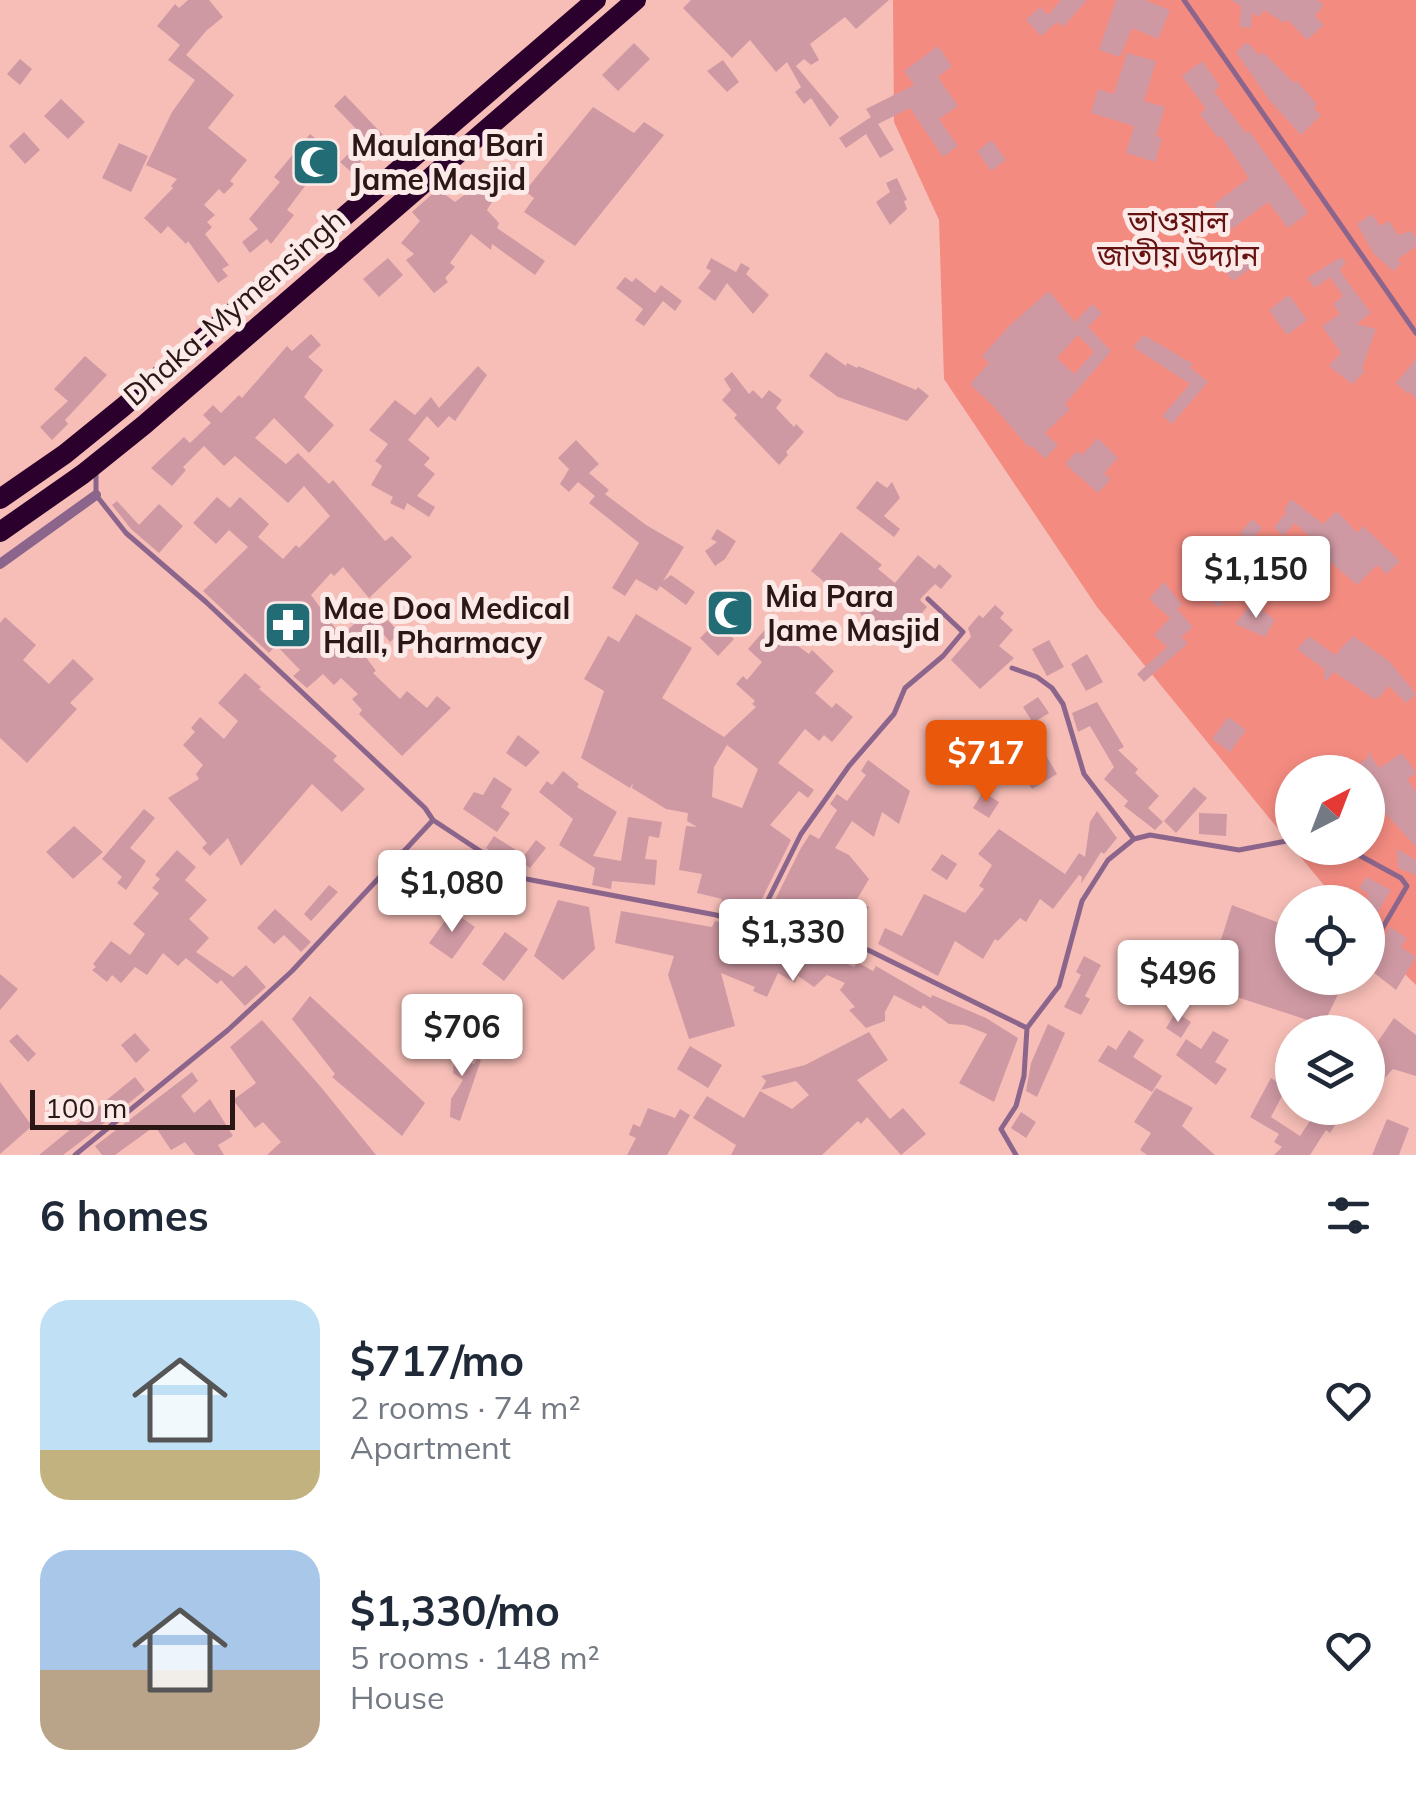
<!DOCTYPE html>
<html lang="en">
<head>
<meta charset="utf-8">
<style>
  :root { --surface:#fff; --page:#f2f2f3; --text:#1f2937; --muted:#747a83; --accent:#ea580c }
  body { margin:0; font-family:Mulish,"Noto Sans Bengali",sans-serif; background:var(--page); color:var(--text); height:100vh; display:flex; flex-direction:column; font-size:38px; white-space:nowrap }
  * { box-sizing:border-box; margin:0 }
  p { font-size:32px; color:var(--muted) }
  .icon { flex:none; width:55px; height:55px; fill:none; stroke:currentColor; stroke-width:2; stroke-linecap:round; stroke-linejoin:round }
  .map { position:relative; height:1155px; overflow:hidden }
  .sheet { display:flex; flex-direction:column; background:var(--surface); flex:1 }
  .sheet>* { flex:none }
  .needle { width:65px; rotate:42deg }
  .fabs { position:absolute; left:1275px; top:755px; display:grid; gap:20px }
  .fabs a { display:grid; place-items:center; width:110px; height:110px; border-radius:50%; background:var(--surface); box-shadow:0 5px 15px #0003; font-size:50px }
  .scale { position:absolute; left:30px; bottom:25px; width:205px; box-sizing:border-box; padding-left:10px; border:5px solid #2b1715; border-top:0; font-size:28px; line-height:35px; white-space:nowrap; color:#2b1715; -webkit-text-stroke:8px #fceae8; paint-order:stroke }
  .price { position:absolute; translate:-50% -85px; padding:0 22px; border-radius:10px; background:#fff; color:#222; font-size:32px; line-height:65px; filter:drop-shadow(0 2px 5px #0008) }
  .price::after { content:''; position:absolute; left:50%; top:60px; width:30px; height:22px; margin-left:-15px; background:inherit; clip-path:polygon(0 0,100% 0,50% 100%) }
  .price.on { background:var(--accent); color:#fff }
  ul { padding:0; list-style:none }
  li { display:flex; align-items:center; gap:30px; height:250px; padding:0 40px }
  li span { display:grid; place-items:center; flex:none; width:280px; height:200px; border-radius:30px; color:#555 }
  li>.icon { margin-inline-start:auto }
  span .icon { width:120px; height:120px; fill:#fffc; stroke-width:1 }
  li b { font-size:42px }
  h2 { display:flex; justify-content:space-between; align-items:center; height:120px; padding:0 40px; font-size:42px }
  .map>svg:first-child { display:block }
</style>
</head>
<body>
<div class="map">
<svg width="1416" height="1155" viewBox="0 0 1416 1155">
  <rect width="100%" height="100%" fill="#f7beb7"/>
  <path fill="#f48b81" d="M893,0H1416V985L1368,938V902H1338L1293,848H1368V772H1292V846L1097,607L944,379L939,220L894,122Z"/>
  <path fill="#cf99a3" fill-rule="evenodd" d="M188,0H209L223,17L206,31L186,55L234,95L208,128L247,160L230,181L234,184L224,194L219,189L204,205L215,215L207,222L212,227L205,234L229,265L222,269L228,276L218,283L188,241L186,244L168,226L161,234L144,218L173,188L171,186L177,179L146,165L172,112L195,80L168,60L180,45L157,26L175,4L179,8Z
    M691,0H889L856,29L845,17L810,44L819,60L811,65L804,59L796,66L839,117L830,127L811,98L804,104L795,92L801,87L787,62L776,72L750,40L732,58L683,8Z
    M1061,0H1087L1063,27L1057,22L1041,36L1026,20L1040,7L1048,15Z
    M1116,0H1145L1170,10L1158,39L1132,28L1120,57L1099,50Z
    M1231,0H1318L1324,5L1315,16L1324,25L1307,40L1287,19L1284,23L1264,10L1259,17L1252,13L1251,28L1240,27L1241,6Z
    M1247,42L1260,56L1263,52L1294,83L1296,80L1317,104L1314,108L1321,115L1301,135L1270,101L1236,52Z
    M634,43L650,59L618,91L602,75Z
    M938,46L952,66L938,77L958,106L939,119L958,146L943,157L910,108L878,124L894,150L880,158L866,134L846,148L839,138L871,117L866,109L914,85L904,71Z
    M1127,53L1156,61L1144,101L1165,107L1156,136L1162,138L1155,162L1126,153L1134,126L1091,113L1098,89L1114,94Z
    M20,59L32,69L20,85L7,74Z
    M723,60L739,82L727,92L707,71Z
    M1202,61L1220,86L1214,91L1246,133L1249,131L1308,213L1288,228L1268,202L1232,229L1214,204L1249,178L1221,136L1218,138L1200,114L1206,109L1182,76Z
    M345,95L385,137L351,172L340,162L365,138L334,106Z
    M61,99L85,122L68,139L44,116Z
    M593,107L634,133L644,122L664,135L575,246L524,212L534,198L525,191Z
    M24,132L40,150L25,164L9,146Z
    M310,134L340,158L323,175L314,174L287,210L294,215L271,244L267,239L250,253L242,242L258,229L249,219L280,182L274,177Z
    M992,140L1006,160L991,171L977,151Z
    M119,143L148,156L131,192L102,178Z
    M897,178L907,200L904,201L907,209L890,225L876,202L890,192L886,183Z
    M476,186L492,202L487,210L499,223L497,228L545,261L535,275L492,244L491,250L471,234L450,263L455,267L445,278L448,282L434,293L406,260L414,254L401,243L420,221L412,212L438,189L455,202Z
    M1372,214L1380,226L1389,221L1398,235L1411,231L1416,237V246L1397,260L1401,263L1393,271L1374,254L1357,224Z
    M1235,242L1253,266L1233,281L1214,257Z
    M1341,257L1346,264L1340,269L1344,277L1371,313L1356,324L1376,329L1362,368L1365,371L1352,384L1329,366L1341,353L1322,326L1340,314L1333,304L1343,296L1330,277L1315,288L1307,278Z
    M388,258L403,275L379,297L363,279Z
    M711,258L736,272L741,263L750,268L746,274L769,295L753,314L727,283L715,301L698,288L711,271L706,268Z
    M625,277L632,282L636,278L655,293L661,285L682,301L675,311L663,301L644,326L635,320L643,309L616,288Z
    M1049,291L1075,322L1092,304L1102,313L1088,327L1111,351L1065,404L1070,409L1045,433L1058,445L1045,459L1031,445L1029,448L994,407L970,384L989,363L982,356L1010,325ZM1078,335L1094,352L1074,374L1057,358Z
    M1289,295L1307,320L1287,335L1269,310Z
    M311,334L321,345L308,357L323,370L304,397L334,425L309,453L274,418L255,438L286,464L298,453L329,484L333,480L385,541L392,536L412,557L369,598L343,567L334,576L331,573L311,595L341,636L374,606L400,633L390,642L375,624L355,642L376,671L373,673L400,699L407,691L427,708L437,696L451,708L402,756L359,714L362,710L352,699L358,694L341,678L334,685L323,674L307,688L293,676L300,670L276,645L269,653L203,591L248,547L229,530L216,544L193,523L217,497L230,508L240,497L269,524L258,537L283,559L296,545L299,548L330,516L304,486L288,503L235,456L224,466L204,446L183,467L186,470L172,486L151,468L184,437L190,443L211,423L203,415L213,405L221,413L239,395L242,398L287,346L292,351Z
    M1144,335L1193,364L1190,367L1208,382L1172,424L1162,416L1190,384L1133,347Z
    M826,352L846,366L847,363L857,368L858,366L916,390L918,387L929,396L907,421L838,397L809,376Z
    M85,356L107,375L65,420L68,424L52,440L40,427L68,401L54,389Z
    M1416,359V399L1410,392L1408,394L1396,383Z
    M478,366L487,375L455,421L449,416L438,428L427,416L408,440L430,458L424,465L435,474L417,496L435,507L429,517L407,503L404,510L390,503L393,497L371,485L382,466L375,461L388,444L369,430L395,400L415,415L431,397L439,408Z
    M732,372L749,394L753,390L762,399L769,390L782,400L776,408L794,427L796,424L804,432L786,452L788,455L779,465L734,418L737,415L722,400L731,390L724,379Z
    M1098,438L1118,458L1104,473L1111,479L1098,493L1065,464L1077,451L1082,455Z
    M576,440L599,464L589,473L609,490L605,494L646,525L684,547L663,581L671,575L695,592L686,605L660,586L657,591L636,579L625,596L612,588L639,543L589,503L595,496L578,482L569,492L560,484L569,469L558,458Z
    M877,481L887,488L892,482L900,498L884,516L900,529L894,537L856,508Z
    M1291,499L1323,524L1337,511L1357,533L1363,526L1400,561L1386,574L1377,565L1357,585L1329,561L1324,566L1310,552L1318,544L1295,523L1283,536L1274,527L1287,512L1284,510Z
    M117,501L139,525L159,504L183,526L159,553L131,529L112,505Z
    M1252,519L1262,528L1252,539L1270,556L1218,607L1198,585L1245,538L1240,533Z
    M717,529L736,541L725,559L715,566L705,551L717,542L711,539Z
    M841,532L882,565L878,569L895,583L918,555L935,569L939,564L952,576L941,589L935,584L923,596L920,600L927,607L898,642L867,625L859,611L811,571Z
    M1164,582L1182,605L1177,609L1193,627L1181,637L1188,643L1144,682L1137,674L1167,647L1154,635L1170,618L1149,599Z
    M1252,603L1275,620L1265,637L1235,624Z
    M995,605L1004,613L1000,618L1013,630L999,646L1014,658L980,689L951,660L971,637L968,628L979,615L983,618Z
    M636,614L692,648L662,698L724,737L756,707L752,704L755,701L736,684L743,676L747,680L762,662L748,649L769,625L809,654L812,650L834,671L815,693L832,708L836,703L853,717L832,742L824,735L819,741L805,729L778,763L814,790L808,798L799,791L770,825L791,840L752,919L719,909L722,899L697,893L702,874L679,870L686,826L697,827L687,821L688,813L666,809L632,788L633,783L630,788L581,758L604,691L584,679L608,636L619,642ZM727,745L758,769L742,808L712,797L714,767Z
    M5,617L36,645L23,660L49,684L73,659L94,679L70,703L77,709L27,763L0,738V623Z
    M716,622L734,639L718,656L700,638Z
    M1309,636L1335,655L1353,636L1389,661L1416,694L1406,703L1389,686L1376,700L1334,672L1325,682L1324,669L1297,649Z
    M1049,640L1064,667L1047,676L1032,649Z
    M1087,654L1103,682L1086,691L1071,664Z
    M245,673L261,687L259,689L337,756L333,760L365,789L342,812L312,784L241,866L228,838L210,856L202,848L207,843L168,798L199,779L196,774L203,765L183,745L195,732L191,728L200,717L224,739L238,721L218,703Z
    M1038,697L1049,713L1033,723L1023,707Z
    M1097,702L1124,747L1118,750L1138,769L1135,773L1159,796L1148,808L1163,822L1155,830L1124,806L1128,801L1104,779L1114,767L1090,726L1078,732L1072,713Z
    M1228,717L1246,730L1230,752L1212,739Z
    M518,735L540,752L526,767L506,753Z
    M1368,751L1379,768L1402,753L1416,773L1407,779L1416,792V847L1380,807L1368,827V772L1360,763L1368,758Z
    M1044,752L1057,774L1032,789L1019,768Z
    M868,760L910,791L899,824L882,812L874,837L852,821L835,848L849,855L869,879L856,901L869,907L856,933L824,916L816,931L821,934L819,938L764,922L801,848L810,834L819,839L837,810L830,804L837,794L847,801L866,775L861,771Z
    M563,771L579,784L577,787L617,812L593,856L621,861L628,817L662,822L659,838L649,836L645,859L657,860L655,885L612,881L611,889L592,885L595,868L559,845L573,819L539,792L547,781L552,785Z
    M494,777L512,789L501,807L510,813L497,832L463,809L474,792L483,795Z
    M1194,787L1207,798L1176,833L1164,821Z
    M983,792L999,802L989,818L973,808Z
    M144,809L155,818L130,848L146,861L126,890L117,883L122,877L102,859Z
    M1097,811L1117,838L1104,854L1101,852L1081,884L1082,877L1079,875L1053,909L1040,899L1026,922L1020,918L998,941L995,939L983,959L955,941L938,976L878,944L885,928L902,936L924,894L965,913L984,889L979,886L992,865L978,854L999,829L1065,874L1079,853L1085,857L1090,822Z
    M1199,813L1227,814L1226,836L1199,834Z
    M74,826L103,852L73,879L46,852Z
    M494,836L516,850L508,862L486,848Z
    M536,840L546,848L530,868L520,861Z
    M1397,849L1416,860V875L1398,868Z
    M177,850L196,867L185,880L207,900L189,919L209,938L196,952L233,977L246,965L266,987L245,1006L221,980L217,984L186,958L178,966L163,953L147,975L135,967L121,983L112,975L107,982L92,970L96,967L93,964L111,941L130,955L145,934L133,924L159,893L152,888L160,879L155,875Z
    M942,854L957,864L947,880L931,870Z
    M1366,877L1391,890L1368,929V893L1359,888Z
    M329,885L338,892L311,921L304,914Z
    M558,900L589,907L595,949L563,980L534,956Z
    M1232,905L1292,928V978H1346L1323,1025L1206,987Z
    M275,909L311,942L301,952L284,935L274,944L257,928Z
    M452,911L475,927L452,959L429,943Z
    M621,911L712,927L715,921L814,950L811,955L833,957L854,967L857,962L873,971L876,966L931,998L932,995L986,1018L1018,1038L994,1102L959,1083L987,1034L965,1025L949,1024L923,1005L921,1009L894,995L885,1012V1021L866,1028L849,1010L855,1007L840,990L845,983L827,975L814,987L798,976L795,983L778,973L767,997L753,991L755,987L721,973L735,1026L689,1039L668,975L674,956L615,943Z
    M1390,927L1407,938L1401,947L1416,957L1396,990L1368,968V958L1377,949Z
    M505,932L528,949L504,981L482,964Z
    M1084,956L1101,965L1085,996L1090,999L1081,1015L1064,1007L1081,975L1076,972Z
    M1148,957L1187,971L1175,1004L1136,990Z
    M0,974L18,989L0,1010Z
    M310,996L425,1103L402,1136L332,1077L335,1074L292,1019Z
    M1176,1012L1191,1022L1181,1038L1166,1028Z
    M1394,1018L1416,1035V1076L1393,1069L1368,1096V1056Z
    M262,1020L320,1086L376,1155H267L281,1142L263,1122L255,1128L233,1100L256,1083L230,1047Z
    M1048,1024L1065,1033L1037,1097L1026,1091L1031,1063Z
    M459,1030L465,1060L474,1064L477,1058L481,1060L460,1121L450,1117L451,1099L463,1080L453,1073L456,1031Z
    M1129,1030L1144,1040L1133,1057L1162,1076L1152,1092L1098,1061L1108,1045L1116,1050Z
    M1213,1031L1229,1040L1215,1062L1227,1069L1216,1085L1176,1055L1186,1039L1201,1049Z
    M869,1032L888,1060L857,1080L890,1119L903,1108L926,1134L901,1155L867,1117L861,1124L858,1121L822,1155H731L736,1145L693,1118L707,1096L744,1118L760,1091L792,1109L809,1095L796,1081L761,1090L766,1081L761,1076L805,1065Z
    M135,1033L150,1050L136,1063L121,1045Z
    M17,1034L36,1054L28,1062L9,1041Z
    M690,1046L722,1065L708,1088L677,1069Z
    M192,1072L198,1081L181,1096L194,1113L210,1099L233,1136L218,1145L224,1155H195L185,1142L171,1150L155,1126L115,1155H102L95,1146Z
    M135,1077L145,1090L88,1136L63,1155H39Z
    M1271,1078L1286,1088L1271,1117L1300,1136L1312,1118L1296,1108H1326L1341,1116L1330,1133L1326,1130L1310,1155H1274L1282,1147L1274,1142L1279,1134L1250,1117Z
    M0,1082L32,1126L0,1154Z
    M1156,1088L1193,1108L1182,1126L1215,1155H1147L1140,1150L1151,1133L1134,1122Z
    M648,1108L675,1118L680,1109L690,1115L667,1155H627L636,1138L629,1135L633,1124L640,1127Z
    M1021,1112L1036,1122L1026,1138L1011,1128Z
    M1387,1119L1409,1128L1399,1155H1372Z"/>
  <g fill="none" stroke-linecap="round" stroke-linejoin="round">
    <path stroke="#8b658b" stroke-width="5" d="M1184,0L1416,333
      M1012,668L1037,677L1052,688L1063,704L1084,774L1134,839
      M433,820L521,878L716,915L812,943L868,950L1027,1028
      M1346,848L1401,878L1407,886L1372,946
      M755,926L801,834L849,766L894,714L905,688L943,656L963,632L928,599
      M75,1155L228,1030L292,971L433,820L425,808L206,602L126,533L96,495V472
      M1016,1155L1001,1129L1016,1106L1024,1076L1027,1028L1059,986L1082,901L1108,860L1134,839L1150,835L1239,850L1292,840"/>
    <path stroke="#8b658b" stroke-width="10" d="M0,564L96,495"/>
    <path stroke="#2b002d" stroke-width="20" d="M0,499L65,454L123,407L596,0
      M0,532L83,474L144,425L636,0"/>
  </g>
  <defs>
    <g id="mosque-square" transform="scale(2.5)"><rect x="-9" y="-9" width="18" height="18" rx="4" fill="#226d75" stroke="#fceae8"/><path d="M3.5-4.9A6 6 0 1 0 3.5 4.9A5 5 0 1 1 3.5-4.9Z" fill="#fff"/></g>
    <g id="pharmacy-square" transform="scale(2.5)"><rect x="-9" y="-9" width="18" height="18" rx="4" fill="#226d75" stroke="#fceae8"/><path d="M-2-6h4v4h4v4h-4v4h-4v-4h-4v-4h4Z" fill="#fff"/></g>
  </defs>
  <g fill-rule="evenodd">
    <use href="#mosque-square" x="316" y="162"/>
    <use href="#mosque-square" x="730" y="613"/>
    <use href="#pharmacy-square" x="288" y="625"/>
  </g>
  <g text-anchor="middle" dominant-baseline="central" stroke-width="10" stroke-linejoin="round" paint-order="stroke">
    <g font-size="30" font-weight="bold" fill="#2b1715" stroke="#fceae8" text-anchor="start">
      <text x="351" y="145">Maulana Bari<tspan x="351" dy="34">Jame Masjid</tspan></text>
      <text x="765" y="596">Mia Para<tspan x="765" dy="34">Jame Masjid</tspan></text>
      <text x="323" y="608">Mae Doa Medical<tspan x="323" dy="34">Hall, Pharmacy</tspan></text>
    </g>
    <g font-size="30" fill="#651212" stroke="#fceae8">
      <text x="1178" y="221">ভাওয়াল<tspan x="1178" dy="34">জাতীয় উদ্যান</tspan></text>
    </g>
    <g font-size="30" fill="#2b1715" stroke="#fceae8">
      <text transform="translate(234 307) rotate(-41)">Dhaka-Mymensingh</text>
    </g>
  </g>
</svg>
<div class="fabs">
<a><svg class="needle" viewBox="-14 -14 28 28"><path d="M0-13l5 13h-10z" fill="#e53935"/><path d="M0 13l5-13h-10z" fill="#747a83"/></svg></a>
<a><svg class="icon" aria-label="locate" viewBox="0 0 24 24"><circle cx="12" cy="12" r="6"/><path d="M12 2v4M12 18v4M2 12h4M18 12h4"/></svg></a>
<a><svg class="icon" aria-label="layers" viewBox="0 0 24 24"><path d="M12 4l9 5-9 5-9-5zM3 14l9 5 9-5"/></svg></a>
</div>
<div class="scale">100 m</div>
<b class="price" style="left:1256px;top:621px">$1,150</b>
<b class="price on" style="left:986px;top:805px">$717</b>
<b class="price" style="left:452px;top:935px">$1,080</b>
<b class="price" style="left:793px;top:984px">$1,330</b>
<b class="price" style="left:1178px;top:1025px">$496</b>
<b class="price" style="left:462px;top:1079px">$706</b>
</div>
<section class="sheet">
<h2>6 homes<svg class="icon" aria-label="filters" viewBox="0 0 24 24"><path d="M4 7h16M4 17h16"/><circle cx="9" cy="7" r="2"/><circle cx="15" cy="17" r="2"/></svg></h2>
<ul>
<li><span style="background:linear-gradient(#bfe0f5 75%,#c2b280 0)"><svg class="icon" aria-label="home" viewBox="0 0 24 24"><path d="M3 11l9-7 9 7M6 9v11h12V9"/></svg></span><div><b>$717/mo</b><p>2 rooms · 74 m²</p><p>Apartment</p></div><svg class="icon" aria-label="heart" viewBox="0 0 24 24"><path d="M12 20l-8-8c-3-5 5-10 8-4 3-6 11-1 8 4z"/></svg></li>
<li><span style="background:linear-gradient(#a9c7e8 60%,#b9a48a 0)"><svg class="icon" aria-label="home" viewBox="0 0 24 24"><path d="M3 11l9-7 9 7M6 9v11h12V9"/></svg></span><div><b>$1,330/mo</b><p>5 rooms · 148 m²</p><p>House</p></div><svg class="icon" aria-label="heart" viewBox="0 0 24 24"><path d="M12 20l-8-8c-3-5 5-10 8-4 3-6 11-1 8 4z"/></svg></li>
</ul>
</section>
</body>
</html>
